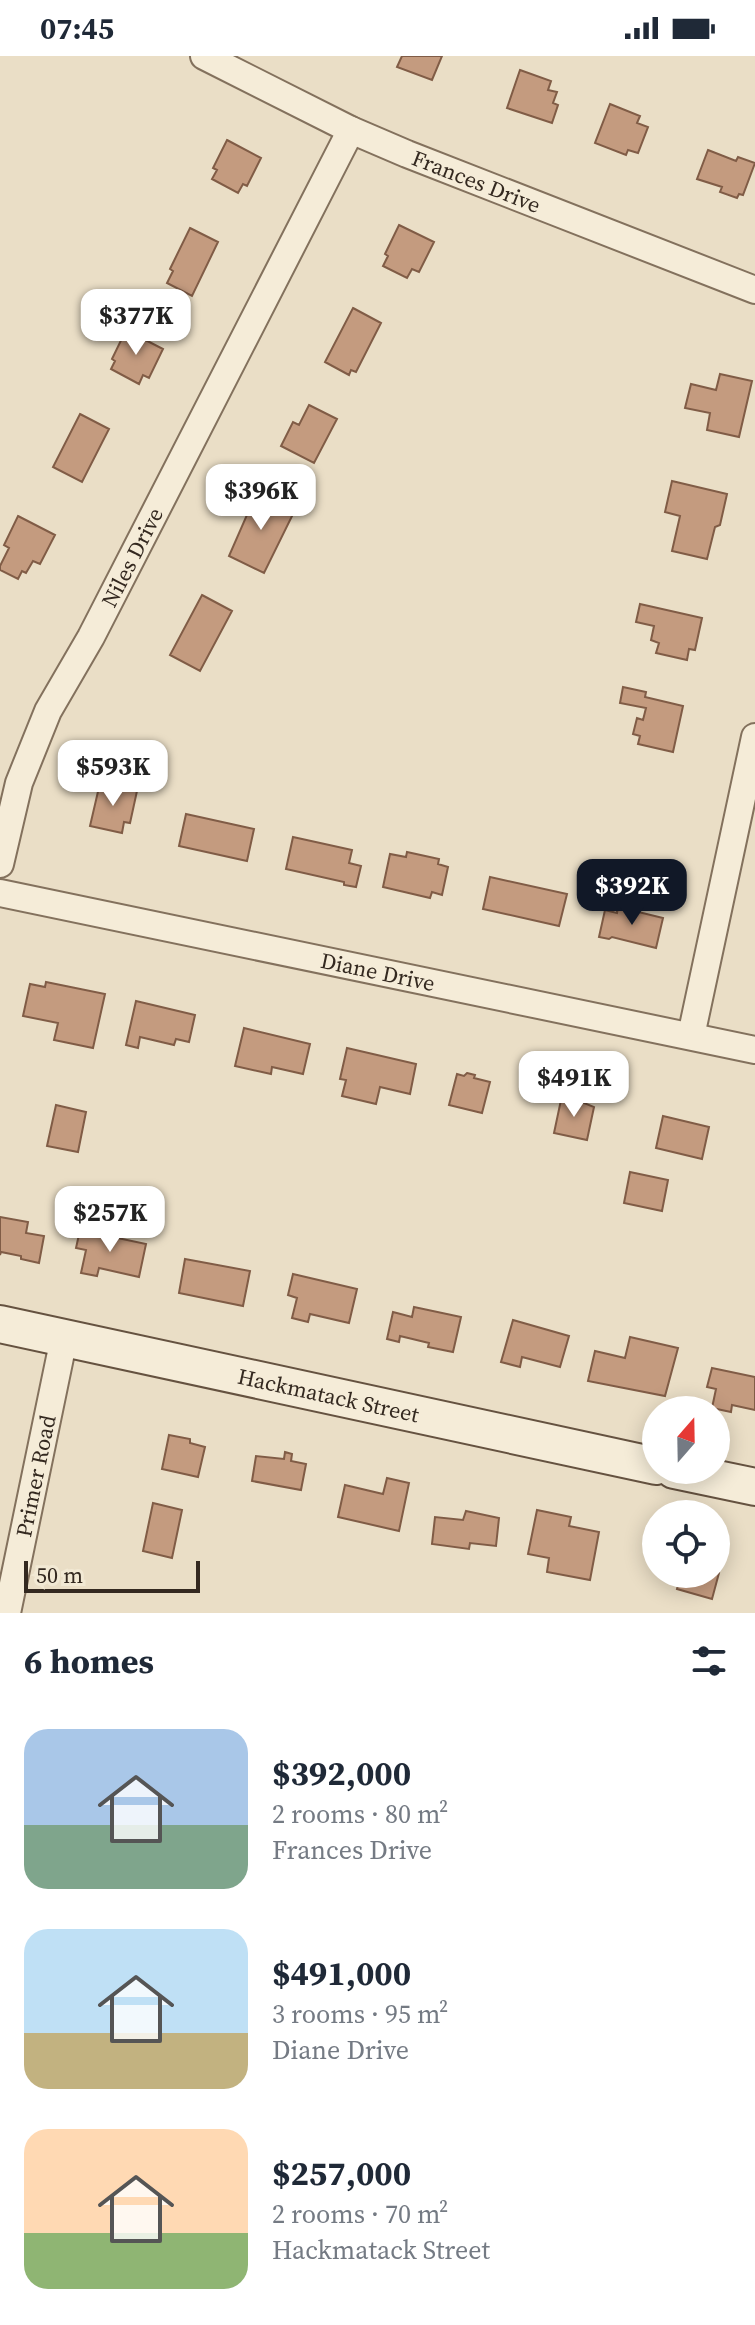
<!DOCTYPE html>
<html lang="en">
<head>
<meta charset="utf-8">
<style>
  :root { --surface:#fff; --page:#f6f6f7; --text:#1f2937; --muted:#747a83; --accent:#111827 }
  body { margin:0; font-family:"Source Serif 4",serif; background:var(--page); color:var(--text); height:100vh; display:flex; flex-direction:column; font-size:30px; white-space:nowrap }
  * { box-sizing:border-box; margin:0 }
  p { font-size:26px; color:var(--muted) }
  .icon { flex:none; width:44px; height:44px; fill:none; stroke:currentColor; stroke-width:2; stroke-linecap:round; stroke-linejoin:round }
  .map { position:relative; height:1557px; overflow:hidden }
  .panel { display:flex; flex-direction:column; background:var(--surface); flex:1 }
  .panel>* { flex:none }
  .needle { width:52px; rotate:20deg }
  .controls { position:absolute; left:642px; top:1340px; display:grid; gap:16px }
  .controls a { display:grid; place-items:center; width:88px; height:88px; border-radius:50%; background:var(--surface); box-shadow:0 4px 20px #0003; font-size:40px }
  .scale { position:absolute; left:24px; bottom:20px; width:176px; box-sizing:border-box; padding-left:8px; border:4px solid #342920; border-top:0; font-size:22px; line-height:28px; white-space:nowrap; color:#342920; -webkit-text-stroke:6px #f2e9d4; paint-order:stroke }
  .price { position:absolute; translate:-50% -68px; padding:0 18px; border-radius:16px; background:#fff; color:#222; font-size:26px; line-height:52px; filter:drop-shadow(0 2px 4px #0008) }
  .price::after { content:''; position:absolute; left:50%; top:48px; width:24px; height:18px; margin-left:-12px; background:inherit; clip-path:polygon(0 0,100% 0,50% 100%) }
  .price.active { background:var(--accent); color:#fff }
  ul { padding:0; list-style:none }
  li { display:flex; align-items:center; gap:24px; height:200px; padding:0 24px }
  li span { display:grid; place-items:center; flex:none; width:224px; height:160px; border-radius:24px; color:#555 }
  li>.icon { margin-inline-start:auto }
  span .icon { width:96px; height:96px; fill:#fffc; stroke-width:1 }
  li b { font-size:34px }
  h2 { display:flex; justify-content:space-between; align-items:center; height:96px; padding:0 24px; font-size:34px }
  .status { display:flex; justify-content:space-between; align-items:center; height:56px; padding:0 40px; background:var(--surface); direction:ltr }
  .status svg { height:22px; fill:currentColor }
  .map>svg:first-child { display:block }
</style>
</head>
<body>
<div class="status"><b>07:45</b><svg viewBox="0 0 49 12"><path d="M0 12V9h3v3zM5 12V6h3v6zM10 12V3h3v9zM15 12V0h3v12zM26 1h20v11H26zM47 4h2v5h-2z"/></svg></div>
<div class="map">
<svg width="755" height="1557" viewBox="0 0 755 1557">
  <rect width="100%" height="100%" fill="#eadec6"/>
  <path fill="#c49b7f" stroke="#805c46" stroke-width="2" d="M402,0H442L432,24L397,11Z
    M520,14L551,25L548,34L557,36L553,47L558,49L552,67L507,52Z
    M610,48L640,60L637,67L648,71L638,97L628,94L626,99L595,87Z
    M227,84L261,102L247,130L243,128L238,137L212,123L217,114L213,112Z
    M708,94L736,105L738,101L755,107L743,139L739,138L737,142L720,136L722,131L697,123Z
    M399,169L434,186L419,216L412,213L407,222L383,210L388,200L385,198Z
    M190,172L218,186L192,240L167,227L173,215L170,213Z
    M353,252L381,267L356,316L351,314L349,319L325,306Z
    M126,274L163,293L149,322L143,319L139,328L111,313L115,305L112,303Z
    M720,318L752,325L739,381L707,374L710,357L685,352L691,328L716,334Z
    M309,349L337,363L314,407L281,390L293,366L299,369Z
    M80,358L109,373L82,426L53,411Z
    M672,425L727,438L720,469L715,471L707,503L672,495L680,460L665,456Z
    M257,436L295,454L264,517L229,500Z
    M18,460L55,479L40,508L33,505L26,517L22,515L18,523L0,514V510L9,492L4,489Z
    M202,539L232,555L200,615L170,599Z
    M640,548L702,562L695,594L689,593L687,604L656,597L659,587L651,584L654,570L636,566Z
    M623,631L646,636L645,641L683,650L673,696L638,688L640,680L633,678L637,662L643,664L646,652L620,647Z
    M100,727L137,735L130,767L124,766L122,777L90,770Z
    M186,758L254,773L247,805L179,790Z
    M293,781L352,794L349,807L361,810L356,831L344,829V826L286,813Z
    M407,796L439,803L438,808L448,811L442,839L432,836L430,842L383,831L390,798L406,801Z
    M490,821L567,838L559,870L483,853Z
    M618,851L663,862L656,892L612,881L609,883L599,881L605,854L617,857Z
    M46,926L105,938L93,992L54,984L58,967L23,960L30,928L45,931Z
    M136,945L195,959L189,986L176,983L174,989L140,981L138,992L126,989Z
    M244,972L310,988L303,1018L272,1011L271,1018L235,1010Z
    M347,992L416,1008L410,1038L380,1031L376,1048L342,1040L346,1024L340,1023Z
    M467,1017L475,1019L474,1022L490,1026L482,1057L449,1049L457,1018L464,1020Z
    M572,1042L594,1051L587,1084L554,1077L561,1044L569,1046Z
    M56,1049L86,1056L78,1096L47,1090Z
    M663,1060L709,1071L702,1103L656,1092Z
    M630,1116L668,1124L662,1155L624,1147Z
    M0,1161L28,1166L26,1177L44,1180L39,1207L21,1203V1200L1,1196L0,1199Z
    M80,1174L146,1188L139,1221L99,1212L97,1220L81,1217L86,1194L76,1192Z
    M185,1203L250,1215L243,1250L179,1237Z
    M293,1218L357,1233L349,1267L310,1258L308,1266L292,1262L297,1242L288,1239Z
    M414,1251L461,1261L453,1296L428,1291L429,1287L400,1280L399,1286L387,1283L393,1256L412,1261Z
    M513,1264L569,1280L560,1311L522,1301L520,1311L501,1306Z
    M630,1281L678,1292L665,1340L588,1325L595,1295L625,1302Z
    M712,1312L755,1321V1354L732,1349L731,1356L712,1352L716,1333L707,1331Z
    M169,1379L190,1383V1387L205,1391L198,1421L162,1413Z
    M285,1396L292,1398L291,1405L306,1408L301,1434L252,1425L256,1400L284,1403Z
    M387,1422L409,1427L399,1475L338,1461L345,1429L383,1438Z
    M153,1447L182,1454L172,1502L143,1495Z
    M537,1454L571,1461L569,1470L599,1476L590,1524L547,1516L549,1502L528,1498Z
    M466,1455L499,1462L496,1490L470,1487L469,1493L432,1488L435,1461L463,1464Z
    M716,1516L719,1517L712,1543L677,1533L681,1518Z"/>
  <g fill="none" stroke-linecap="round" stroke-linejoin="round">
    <g stroke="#83715d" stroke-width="30">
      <g id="street">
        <path id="s1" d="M204,0L351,74L407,98L755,234"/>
        <path id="s2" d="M0,808L19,727L48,655L91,581L351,74"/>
        <path id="s3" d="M0,837L755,994"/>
        <path d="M691,980L755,681"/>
        <path id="s4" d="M7,1557L64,1282"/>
      </g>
    </g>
    <g stroke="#655240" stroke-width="40">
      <g id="secondary">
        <path id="s5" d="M0,1268L656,1410"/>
        <path d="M674,1414L755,1431"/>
      </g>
    </g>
    <use href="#street" stroke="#f5ecd8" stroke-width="26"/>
    <use href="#secondary" stroke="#f5ecd8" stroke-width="36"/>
  </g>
  <g text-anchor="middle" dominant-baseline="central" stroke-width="8" stroke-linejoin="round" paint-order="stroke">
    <g font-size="22" fill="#342920" stroke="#f2e9d4">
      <text stroke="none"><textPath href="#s1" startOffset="300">Frances Drive</textPath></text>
      <text stroke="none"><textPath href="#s2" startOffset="336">Niles Drive</textPath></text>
      <text stroke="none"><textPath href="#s3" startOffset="386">Diane Drive</textPath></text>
      <text stroke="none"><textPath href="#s5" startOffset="336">Hackmatack Street</textPath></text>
      <text stroke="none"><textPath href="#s4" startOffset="140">Primer Road</textPath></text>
    </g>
  </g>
</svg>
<div class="controls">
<a><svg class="needle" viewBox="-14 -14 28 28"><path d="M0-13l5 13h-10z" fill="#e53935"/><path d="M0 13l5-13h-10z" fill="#747a83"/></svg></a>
<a><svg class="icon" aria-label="locate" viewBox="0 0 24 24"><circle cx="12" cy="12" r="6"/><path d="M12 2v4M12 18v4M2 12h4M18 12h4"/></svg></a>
</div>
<div class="scale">50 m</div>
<b class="price" style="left:136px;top:301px">$377K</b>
<b class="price" style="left:261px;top:476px">$396K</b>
<b class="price" style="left:113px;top:752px">$593K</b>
<b class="price active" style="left:632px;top:871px">$392K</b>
<b class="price" style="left:574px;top:1063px">$491K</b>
<b class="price" style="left:110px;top:1198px">$257K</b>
</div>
<section class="panel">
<h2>6 homes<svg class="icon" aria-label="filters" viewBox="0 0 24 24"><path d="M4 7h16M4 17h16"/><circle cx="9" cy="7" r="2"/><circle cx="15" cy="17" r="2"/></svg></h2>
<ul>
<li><span style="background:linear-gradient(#a9c7e8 60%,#7fa58c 0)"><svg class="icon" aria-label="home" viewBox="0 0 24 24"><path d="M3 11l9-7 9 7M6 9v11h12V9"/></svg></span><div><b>$392,000</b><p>2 rooms · 80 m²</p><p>Frances Drive</p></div></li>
<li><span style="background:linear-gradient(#bfe0f5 65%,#c2b280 0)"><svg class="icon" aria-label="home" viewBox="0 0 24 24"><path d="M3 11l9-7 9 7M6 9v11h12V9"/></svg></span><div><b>$491,000</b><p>3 rooms · 95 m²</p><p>Diane Drive</p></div></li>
<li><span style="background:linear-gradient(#ffd9b3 65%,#8fb573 0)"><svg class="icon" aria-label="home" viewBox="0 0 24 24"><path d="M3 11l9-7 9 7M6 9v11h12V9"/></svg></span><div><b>$257,000</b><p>2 rooms · 70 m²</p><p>Hackmatack Street</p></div></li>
</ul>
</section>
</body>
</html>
